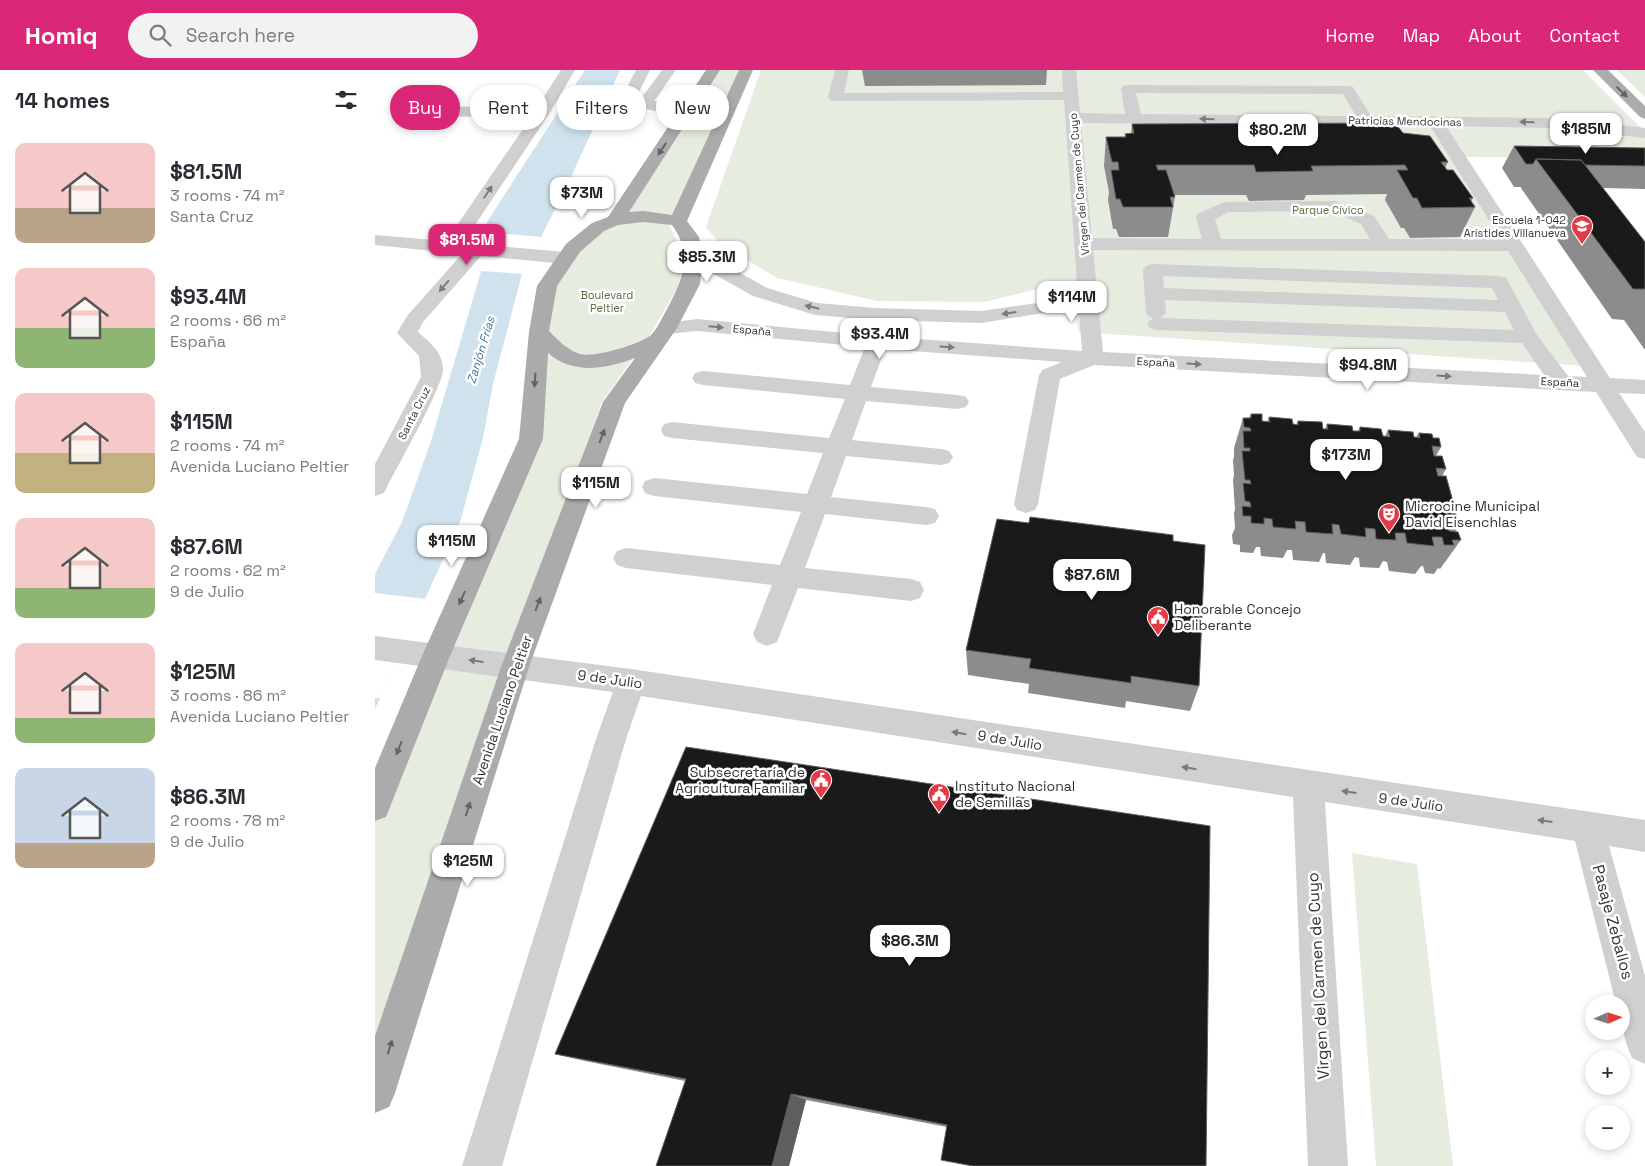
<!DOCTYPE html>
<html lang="en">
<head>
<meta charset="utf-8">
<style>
  :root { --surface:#fff; --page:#f2f2f3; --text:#2b2b33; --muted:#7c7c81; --accent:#db2777 }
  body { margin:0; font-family:"Space Grotesk",sans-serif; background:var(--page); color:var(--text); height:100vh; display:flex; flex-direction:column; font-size:19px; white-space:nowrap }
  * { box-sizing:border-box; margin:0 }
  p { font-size:16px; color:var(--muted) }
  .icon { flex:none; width:28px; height:28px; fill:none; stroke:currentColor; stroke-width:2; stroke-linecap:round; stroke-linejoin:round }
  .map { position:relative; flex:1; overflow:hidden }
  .side { display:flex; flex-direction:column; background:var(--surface); width:375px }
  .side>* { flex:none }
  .top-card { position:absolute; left:15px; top:15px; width:475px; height:45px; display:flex; gap:10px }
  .needle { width:32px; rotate:87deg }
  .fabs { position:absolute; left:1210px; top:925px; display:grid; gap:10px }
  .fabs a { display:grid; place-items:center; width:45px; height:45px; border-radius:50%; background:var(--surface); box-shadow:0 2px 8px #0003; font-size:25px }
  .price { position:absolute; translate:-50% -42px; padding:0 11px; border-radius:10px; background:#fff; color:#222; font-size:16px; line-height:32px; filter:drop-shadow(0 1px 2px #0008) }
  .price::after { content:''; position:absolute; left:50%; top:30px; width:15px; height:11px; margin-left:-8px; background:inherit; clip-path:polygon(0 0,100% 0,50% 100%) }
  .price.active { background:var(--accent); color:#fff }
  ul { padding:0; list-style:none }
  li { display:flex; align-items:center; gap:15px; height:125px; padding:0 15px }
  li span { display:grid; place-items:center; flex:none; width:140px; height:100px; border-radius:10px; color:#555 }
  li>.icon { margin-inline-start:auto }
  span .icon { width:60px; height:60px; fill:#fffc; stroke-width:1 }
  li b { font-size:21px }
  h2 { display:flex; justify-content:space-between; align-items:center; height:60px; padding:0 15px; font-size:21px }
  .pill { padding:0 18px; border-radius:22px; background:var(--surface); box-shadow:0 2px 8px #0003; font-size:18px; line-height:45px }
  .pill.active { background:var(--accent); color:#fff }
  header { display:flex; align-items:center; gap:30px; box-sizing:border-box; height:70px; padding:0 25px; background:var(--accent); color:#fff }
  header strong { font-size:24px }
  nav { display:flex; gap:28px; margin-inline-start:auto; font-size:18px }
  .search { width:350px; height:45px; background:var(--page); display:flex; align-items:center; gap:12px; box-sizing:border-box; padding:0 18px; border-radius:28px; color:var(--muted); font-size:19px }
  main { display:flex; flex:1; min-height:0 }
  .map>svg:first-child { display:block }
</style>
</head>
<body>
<header>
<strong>Homiq</strong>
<div class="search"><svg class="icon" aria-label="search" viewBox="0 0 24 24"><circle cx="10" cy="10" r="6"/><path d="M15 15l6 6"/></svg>Search here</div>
<nav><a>Home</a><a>Map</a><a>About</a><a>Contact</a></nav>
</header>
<main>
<section class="side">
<h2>14 homes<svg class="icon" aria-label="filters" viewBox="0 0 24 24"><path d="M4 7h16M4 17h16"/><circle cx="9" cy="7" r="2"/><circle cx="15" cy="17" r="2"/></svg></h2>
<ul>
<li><span style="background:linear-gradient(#f6c9c9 65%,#b9a48a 0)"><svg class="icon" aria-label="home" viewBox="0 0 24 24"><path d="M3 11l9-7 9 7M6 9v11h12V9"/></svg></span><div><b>$81.5M</b><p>3 rooms · 74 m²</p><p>Santa Cruz</p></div></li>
<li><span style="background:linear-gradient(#f6c9c9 60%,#8fb573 0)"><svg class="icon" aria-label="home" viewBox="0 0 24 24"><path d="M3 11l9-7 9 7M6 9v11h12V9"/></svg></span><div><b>$93.4M</b><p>2 rooms · 66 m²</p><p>España</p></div></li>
<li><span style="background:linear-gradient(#f6c9c9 60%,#c2b280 0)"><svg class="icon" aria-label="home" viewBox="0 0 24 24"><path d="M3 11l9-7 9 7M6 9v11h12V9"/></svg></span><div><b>$115M</b><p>2 rooms · 74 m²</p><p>Avenida Luciano Peltier</p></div></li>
<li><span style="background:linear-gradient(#f6c9c9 70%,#8fb573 0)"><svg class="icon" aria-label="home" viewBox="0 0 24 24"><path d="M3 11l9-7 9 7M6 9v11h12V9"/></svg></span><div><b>$87.6M</b><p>2 rooms · 62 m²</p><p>9 de Julio</p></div></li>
<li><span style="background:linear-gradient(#f6c9c9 75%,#8fb573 0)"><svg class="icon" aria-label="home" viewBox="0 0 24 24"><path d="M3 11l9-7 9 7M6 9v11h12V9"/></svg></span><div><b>$125M</b><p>3 rooms · 86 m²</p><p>Avenida Luciano Peltier</p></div></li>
<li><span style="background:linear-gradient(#c9d6e8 75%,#b9a48a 0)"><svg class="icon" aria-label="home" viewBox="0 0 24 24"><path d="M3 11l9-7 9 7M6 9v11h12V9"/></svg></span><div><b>$86.3M</b><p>2 rooms · 78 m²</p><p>9 de Julio</p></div></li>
</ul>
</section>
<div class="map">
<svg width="1270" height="1096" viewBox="0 0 1270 1096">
  <rect width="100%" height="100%" fill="#fff"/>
  <path fill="#e6ecdf" d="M343,0H366L294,155L310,188L303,216L278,260L227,332L127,604L0,991V740L159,369L178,215L203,176L230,156Z
    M386,0H1208L1270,62V88L1084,87L1226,297L704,262L692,212L609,232L502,231L402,208L344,173L331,157Z
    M1242,0H1270V27Z
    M977,783L1042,794L1078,1096H1001Z"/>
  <path fill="#cfe2ee" d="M210,0H245L189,122L147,204L118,314L108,368L85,452L0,639V504L27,452L56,371L110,188L112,152Z"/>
  <path fill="#fff" d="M110,162L166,167L147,204L106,201L111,180Z
    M0,523L51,529L5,628H0Z"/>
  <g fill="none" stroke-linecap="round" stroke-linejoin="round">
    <path fill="#d0d0d0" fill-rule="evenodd" d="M186,0H200L176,41L88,173L190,182L197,184L199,188L197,192L190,194L106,186L48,252L43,262C54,272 68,282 68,299C69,315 22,397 12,417L9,423L0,426V394L46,307L44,286L22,263L32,246L87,184L0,175V165L71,171L157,46L29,47L24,45L21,42L24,39L29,37L163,36Z
      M261,0H275L260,30H265L287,0H301L279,31L317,39L320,42L317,45L312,47L270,39H245L242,36Z
      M460,0H474L469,23L688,22L687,0H701L705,43L750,44L746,19L748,16L753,15L973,16L978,17L996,46L1181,48L1270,58V68L1181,58L1071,56L1235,308L1270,310V324L1244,323L1270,362V389L1262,387L1221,322L719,295L685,309L663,434L660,440L651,443L642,440L639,434L664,305L667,300L687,292L510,279L496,317L583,325L591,327L594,332L591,337L583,339L491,331L477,370L566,379L574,381L578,387L574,393L566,395L471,386L456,427L551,437L560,439L564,446L560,453L551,455L450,444L430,498L536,509L545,512L549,520L545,528L536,531L423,518L402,572L392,576L382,572L378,564L397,515L251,498L242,495L238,488L242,481L251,478L405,495L426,442L279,426L270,423L267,417L270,411L279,408L432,424L448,383L297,368L289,366L286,360L289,354L297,352L454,368L470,329L328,315L320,313L317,308L320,303L328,301L475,315L490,277L322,261L292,264L285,262L282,258L285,254L322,249L502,266L707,281L703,227L675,242L606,253L500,250L440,245L378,226L312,189L310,185L312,181L319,179L326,181L392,218L442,233L500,238L606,241L663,233L702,212L689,30L460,31L455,30L453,27ZM761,23L968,24L981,46L766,44ZM706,53L1055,56L1126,169H1014L999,146L960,131L850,132L824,143L821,147L827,169L717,168ZM957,141L986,154L995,169H846L840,149L853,142ZM718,180L1133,181L1212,307L1193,306L1162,265L1131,208L1124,206L778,194L771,196L768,200L771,243L774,247L779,249L775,250L772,254L775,258L782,260L1147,273L1169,305L728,282ZM788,206L1117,218L1123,230L789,218ZM790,230L1130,242L1139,260L785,248L791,243Z
      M0,566L256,599L1270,750V782L1234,776L1270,906V994L1257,988C1249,970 1246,954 1246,934H1241L1200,771L950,732L973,1096H933L918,727L266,626L251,669L127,1096H87L221,669L238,622L0,590Z"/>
    <path fill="#ababab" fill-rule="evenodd" d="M331,0H345L254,142L268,141L297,145L364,0H378L312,151L324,167L328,185L325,214L302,258L250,333L154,597L20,1023L14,1037L0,1043V966L126,597L228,332L260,288C231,299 198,305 173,283L168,369L75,586L11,747L0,751V698L47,586L144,369L154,262L162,216L191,174L217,153L233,147ZM268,152L297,155C319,185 307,211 291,241C287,248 283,257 277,264C267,274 219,288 205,284C192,280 183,270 174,261L182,216L205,182L229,161L243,155Z
      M1218,0H1233L1270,36V49L1265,47Z"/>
  </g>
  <path fill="#8c8c8c" d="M487,0H672L671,15L490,16Z
    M757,54L1028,63L1073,92L1070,98L1098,128L1096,132L1100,137L1085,167L1035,168L1029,158H1026L1010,130L1012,124L931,125L929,130L874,131L871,125H799L800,127L793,167H744L741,159H738L733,130L734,122L729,96L731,67H750V64L756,63Z
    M1139,76L1270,78V119L1228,118L1270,172V280L1249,250L1237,249L1146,118V117H1139L1127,98Z
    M876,344L887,351L892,352L894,347L918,354L921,355L923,351L948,359H950L952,354L978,361H983L985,357L1008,366H1010L1013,360L1041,367L1044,363L1058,368L1066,377L1061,386L1071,399L1067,406L1079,435L1075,440L1084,456L1080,462L1086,470L1065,499L1063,498L1059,504L1050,503L1048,496H1046L1040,504L1014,501L1012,492L1008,491L1004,498L985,497L984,488L980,487L975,495L951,493L950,483H948L944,492L918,490L917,480H912L908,488L886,486L885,477H881L878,483L865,482V475L858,474L857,465L860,458L859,443L860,439L858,410L859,405L858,390L859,387V378L868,348H874Z
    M798,471L824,616L815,641L751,631L750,638L653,623L654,614L593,605L591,580Z
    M835,756L572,1057L431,1030L414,1096H281L310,1011L210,991L180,984Z"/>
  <path fill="#5f5f5f" d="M416,1024L431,1030L414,1096H397Z"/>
  <path fill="#1a1a1a" stroke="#5f5f5f" d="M1020,53L1028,63L1055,66L1073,92H1066L1072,100H1078L1098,128H1094L1100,137L1047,138L1042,128H1038L1022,100H1033L1030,95L936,96L938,101L881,102L879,95H781L783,100H791L800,127H795L798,137H748L745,129H741L736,100H744L743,92H737L731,67H751L750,64L759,63L757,54Z
    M1139,76L1270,78V96L1210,95L1206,90L1161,89L1158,94H1151Z
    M1161,89L1206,90L1270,172V219H1258Z
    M876,344H887V351L895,352L894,347L917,349L918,354L923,355V351L947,352L948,359H953L952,354L977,356L978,361H985V357L1006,359L1008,366L1015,367L1013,360L1038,362L1039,367L1045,368L1044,363L1057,364L1058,368H1064L1066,377L1057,376L1059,386H1067L1071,399L1061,398L1063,406H1071L1079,435L1069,434L1071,440L1080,441L1084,456L1073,455L1074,461L1083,462L1086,470H1077L1079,475H1069L1067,467H1057L1059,476L1032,473L1030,463H1020L1021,470L1001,469L1000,459L990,458L991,467L966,464L964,455L957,454L958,464L931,462L930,452L920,451L921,459L898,457L897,449L889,448V454L876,453V446H868L867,436L876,437L875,432L870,431L868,413L876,414L875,410H870L867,381H875V378H869L868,361H876L875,358L869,357L868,348H876Z
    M655,447L798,465V471L830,475L824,616L756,606V613L654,598L656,589L591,580L622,449L654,453Z
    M311,677L835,756L831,1096H598L566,1090L572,1055L416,1024L397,1096H281L311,1009L180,984Z"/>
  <defs><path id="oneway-solid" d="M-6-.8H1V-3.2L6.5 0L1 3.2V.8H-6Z" transform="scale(1.25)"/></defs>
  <g fill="#636363">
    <use href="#oneway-solid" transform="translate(1247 22) rotate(44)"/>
    <use href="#oneway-solid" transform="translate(287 79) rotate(124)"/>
    <use href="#oneway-solid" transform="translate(160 310) rotate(94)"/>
    <use href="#oneway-solid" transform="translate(227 366) rotate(-69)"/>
    <use href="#oneway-solid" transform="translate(87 528) rotate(114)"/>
    <use href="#oneway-solid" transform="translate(163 534) rotate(-69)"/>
    <use href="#oneway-solid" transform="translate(24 678) rotate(112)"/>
    <use href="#oneway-solid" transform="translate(93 739) rotate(-72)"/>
    <use href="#oneway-solid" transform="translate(15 977) rotate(-72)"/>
  </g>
  <g fill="#7a7a7a">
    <use href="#oneway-solid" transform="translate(832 49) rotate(-179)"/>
    <use href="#oneway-solid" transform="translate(1152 52) rotate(-179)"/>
    <use href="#oneway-solid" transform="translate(113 122) rotate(-56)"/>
    <use href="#oneway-solid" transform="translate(69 216) rotate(131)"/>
    <use href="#oneway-solid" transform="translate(437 237) rotate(-167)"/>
    <use href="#oneway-solid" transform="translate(634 243) rotate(172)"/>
    <use href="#oneway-solid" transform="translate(341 257) rotate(5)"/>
    <use href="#oneway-solid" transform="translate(572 277) rotate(4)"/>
    <use href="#oneway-solid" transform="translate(819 294) rotate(3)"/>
    <use href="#oneway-solid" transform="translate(1069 306) rotate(3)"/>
    <use href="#oneway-solid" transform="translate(101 591) rotate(-172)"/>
    <use href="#oneway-solid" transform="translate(584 663) rotate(-171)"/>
    <use href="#oneway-solid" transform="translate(814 698) rotate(-171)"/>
    <use href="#oneway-solid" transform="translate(974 722) rotate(-172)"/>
    <use href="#oneway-solid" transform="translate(1170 751) rotate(-172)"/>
  </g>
  <defs>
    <g id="school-pin" transform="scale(1.125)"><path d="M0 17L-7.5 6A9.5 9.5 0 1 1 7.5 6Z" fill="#e63946" stroke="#fff"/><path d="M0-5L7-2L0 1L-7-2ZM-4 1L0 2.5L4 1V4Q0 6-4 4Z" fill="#fff"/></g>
    <g id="theatre-pin" transform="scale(1.125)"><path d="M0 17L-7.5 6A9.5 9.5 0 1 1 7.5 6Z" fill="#e63946" stroke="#fff"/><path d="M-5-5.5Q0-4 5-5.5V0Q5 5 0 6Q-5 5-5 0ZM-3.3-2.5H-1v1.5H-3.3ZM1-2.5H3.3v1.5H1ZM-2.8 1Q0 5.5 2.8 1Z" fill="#fff"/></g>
    <g id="civic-pin" transform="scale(1.125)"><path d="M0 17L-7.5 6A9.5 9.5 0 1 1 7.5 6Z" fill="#e63946" stroke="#fff"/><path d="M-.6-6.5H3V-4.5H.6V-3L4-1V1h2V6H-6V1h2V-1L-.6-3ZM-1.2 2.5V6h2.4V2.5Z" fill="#fff"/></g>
  </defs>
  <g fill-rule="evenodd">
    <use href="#school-pin" x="1207" y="156"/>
    <use href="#theatre-pin" x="1014" y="444"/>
    <use href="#civic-pin" x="783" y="547"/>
    <use href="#civic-pin" x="446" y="710"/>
    <use href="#civic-pin" x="564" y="724"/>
  </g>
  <g text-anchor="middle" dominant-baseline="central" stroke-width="5" stroke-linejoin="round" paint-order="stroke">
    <g font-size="11" fill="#333" stroke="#fff">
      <text transform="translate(1030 51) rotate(1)">Patricias Mendocinas</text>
      <text transform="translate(704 114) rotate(-95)">Virgen del Carmen de Cuyo</text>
      <text transform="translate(377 260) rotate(5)">España</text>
      <text transform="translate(781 292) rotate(3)">España</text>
      <text transform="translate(1185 312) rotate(3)">España</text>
      <text transform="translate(39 343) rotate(-63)">Santa Cruz</text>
    </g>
    <g font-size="11" fill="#56703f" stroke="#fff">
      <text x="953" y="140">Parque Cívico</text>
      <text x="232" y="225">Boulevard<tspan x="232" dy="13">Peltier</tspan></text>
    </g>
    <g font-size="11" fill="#333" stroke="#fff" text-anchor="end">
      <text x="1191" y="150">Escuela 1-042<tspan x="1191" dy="13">Arístides Villanueva</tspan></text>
    </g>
    <g font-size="12" font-style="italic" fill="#3f7597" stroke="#fff">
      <text transform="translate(106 280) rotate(-73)">Zanjón Frías</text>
    </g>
    <g font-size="14" fill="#333" stroke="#fff" text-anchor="start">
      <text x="1030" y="436">Microcine Municipal<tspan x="1030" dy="16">David Eisenchlas</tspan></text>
      <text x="799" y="539">Honorable Concejo<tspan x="799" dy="16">Deliberante</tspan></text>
      <text x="430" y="702" text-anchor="end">Subsecretaría de<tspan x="430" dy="16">Agricultura Familiar</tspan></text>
      <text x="580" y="716">Instituto Nacional<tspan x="580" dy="16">de Semillas</tspan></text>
    </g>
    <g font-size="14" fill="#333" stroke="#fff">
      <text transform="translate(235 609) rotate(8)">9 de Julio</text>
      <text transform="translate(127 640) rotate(-71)">Avenida Luciano Peltier</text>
      <text transform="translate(635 670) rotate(9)">9 de Julio</text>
      <text transform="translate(1036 732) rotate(8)">9 de Julio</text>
    </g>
    <g font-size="16" fill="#333" stroke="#fff">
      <text transform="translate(1238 852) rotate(75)">Pasaje Zeballos</text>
      <text transform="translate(943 906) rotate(-93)">Virgen del Carmen de Cuyo</text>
    </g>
  </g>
</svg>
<div class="fabs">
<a><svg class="needle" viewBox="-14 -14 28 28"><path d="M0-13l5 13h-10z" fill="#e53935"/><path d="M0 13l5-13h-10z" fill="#7c7c81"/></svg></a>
<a>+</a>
<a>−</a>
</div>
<b class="price" style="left:1211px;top:85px">$185M</b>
<b class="price" style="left:903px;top:86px">$80.2M</b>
<b class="price" style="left:207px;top:149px">$73M</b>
<b class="price active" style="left:92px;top:196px">$81.5M</b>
<b class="price" style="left:332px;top:213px">$85.3M</b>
<b class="price" style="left:697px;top:253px">$114M</b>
<b class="price" style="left:505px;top:290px">$93.4M</b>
<b class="price" style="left:993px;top:321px">$94.8M</b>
<b class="price" style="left:971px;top:411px">$173M</b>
<b class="price" style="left:221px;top:439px">$115M</b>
<b class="price" style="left:77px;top:497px">$115M</b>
<b class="price" style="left:717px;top:531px">$87.6M</b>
<b class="price" style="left:93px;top:817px">$125M</b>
<b class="price" style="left:535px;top:897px">$86.3M</b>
<div class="top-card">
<a class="pill active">Buy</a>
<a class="pill">Rent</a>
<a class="pill">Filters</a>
<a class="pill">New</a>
</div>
</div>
</main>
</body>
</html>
